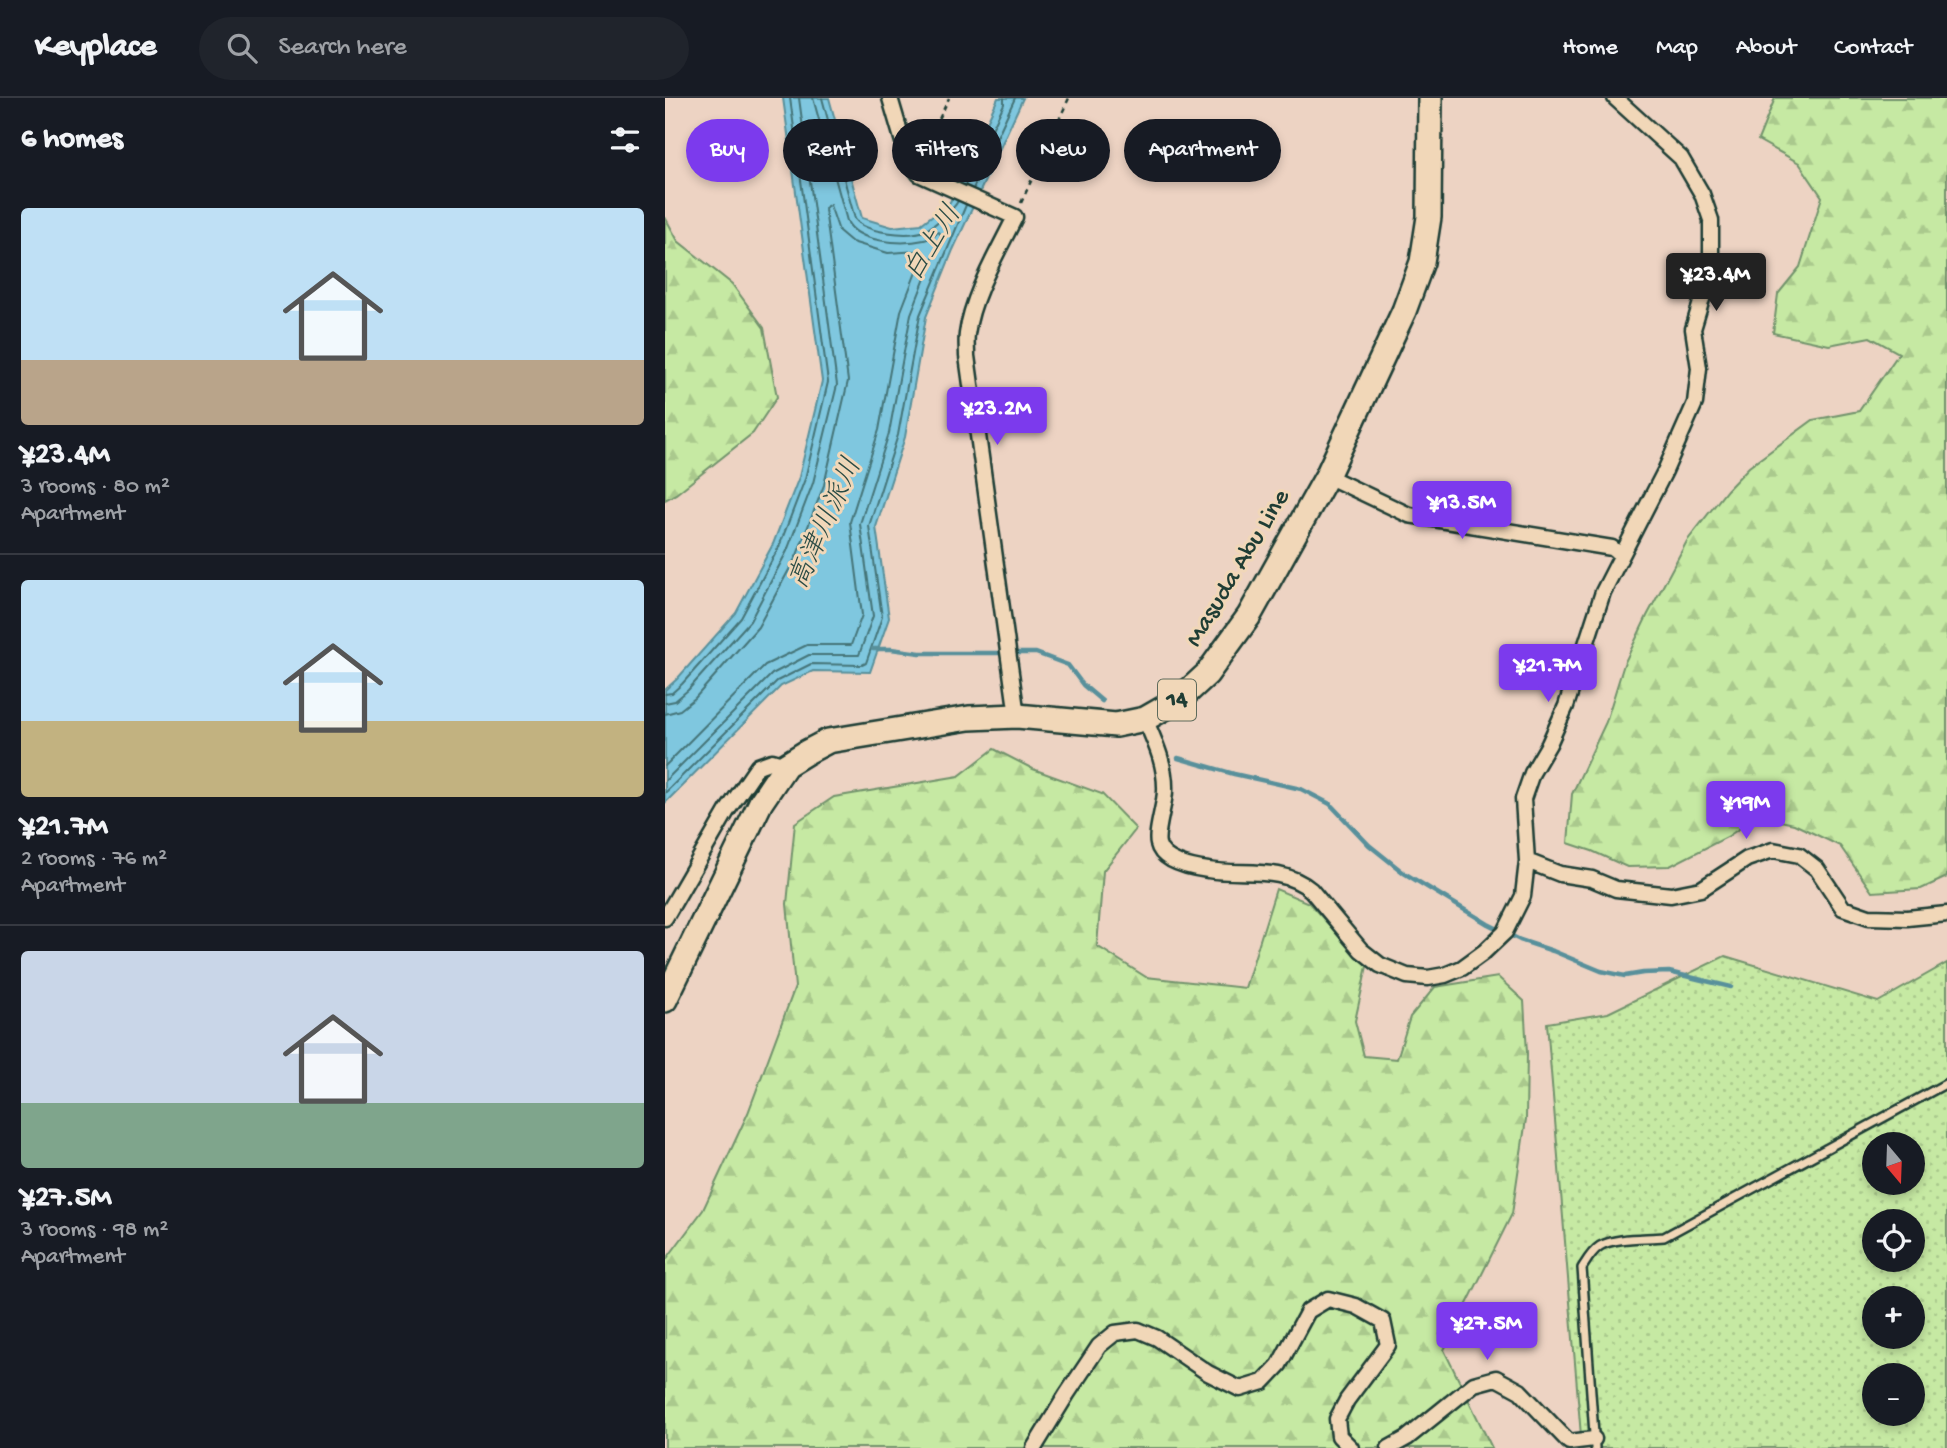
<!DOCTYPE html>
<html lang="en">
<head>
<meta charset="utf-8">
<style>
  :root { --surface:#171b24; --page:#20242c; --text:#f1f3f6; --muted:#9ea1a6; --line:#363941; --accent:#7c3aed }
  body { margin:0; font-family:"Gochi Hand","Klee One",sans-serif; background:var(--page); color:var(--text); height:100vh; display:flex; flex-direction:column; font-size:26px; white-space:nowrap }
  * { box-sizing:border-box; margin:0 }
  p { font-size:23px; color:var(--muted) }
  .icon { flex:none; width:38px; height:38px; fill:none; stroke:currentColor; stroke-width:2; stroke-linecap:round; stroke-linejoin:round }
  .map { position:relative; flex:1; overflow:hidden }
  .panel { display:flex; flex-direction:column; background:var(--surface); width:665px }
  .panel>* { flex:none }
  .guide { position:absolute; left:21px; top:21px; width:665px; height:63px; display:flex; gap:14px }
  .needle { width:46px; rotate:161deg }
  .buttons { position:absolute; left:1197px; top:1034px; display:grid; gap:14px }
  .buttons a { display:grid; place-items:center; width:63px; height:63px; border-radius:50%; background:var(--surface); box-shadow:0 4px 10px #0003; font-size:35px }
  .price { position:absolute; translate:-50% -60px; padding:0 16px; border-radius:7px; background:var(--accent); color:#fff; font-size:23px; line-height:46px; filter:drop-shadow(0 2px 4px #0008) }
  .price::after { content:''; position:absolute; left:50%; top:42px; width:21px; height:16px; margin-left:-10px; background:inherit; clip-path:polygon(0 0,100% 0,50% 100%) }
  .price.on { background:#222; color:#fff }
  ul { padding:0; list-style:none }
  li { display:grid; align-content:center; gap:14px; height:371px; padding:0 21px }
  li+li { border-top:2px solid var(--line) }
  li span { display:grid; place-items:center; height:217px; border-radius:7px; color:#555 }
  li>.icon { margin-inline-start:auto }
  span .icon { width:126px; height:126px; fill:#fffc; stroke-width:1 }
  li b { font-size:30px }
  h2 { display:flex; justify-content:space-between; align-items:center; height:84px; padding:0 21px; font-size:30px }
  .chip { padding:0 24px; border-radius:32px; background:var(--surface); box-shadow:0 4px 10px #0003; font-size:24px; line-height:63px }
  .chip.on { background:var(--accent); color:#fff }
  header { display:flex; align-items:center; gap:42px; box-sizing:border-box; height:98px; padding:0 35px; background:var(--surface); border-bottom:2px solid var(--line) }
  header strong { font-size:33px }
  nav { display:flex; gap:38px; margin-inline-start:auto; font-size:24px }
  .search { width:490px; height:63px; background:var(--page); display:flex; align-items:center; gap:18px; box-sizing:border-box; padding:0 24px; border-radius:38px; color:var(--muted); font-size:26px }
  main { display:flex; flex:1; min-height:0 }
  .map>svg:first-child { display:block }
</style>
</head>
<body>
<header>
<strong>Keyplace</strong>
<div class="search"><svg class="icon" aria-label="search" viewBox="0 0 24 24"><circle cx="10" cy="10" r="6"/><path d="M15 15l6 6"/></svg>Search here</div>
<nav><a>Home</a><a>Map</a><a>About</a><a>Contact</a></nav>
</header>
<main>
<section class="panel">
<h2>6 homes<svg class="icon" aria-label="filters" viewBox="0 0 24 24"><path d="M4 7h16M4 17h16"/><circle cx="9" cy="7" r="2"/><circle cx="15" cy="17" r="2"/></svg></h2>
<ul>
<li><span style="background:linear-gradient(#bfe0f5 70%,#b9a48a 0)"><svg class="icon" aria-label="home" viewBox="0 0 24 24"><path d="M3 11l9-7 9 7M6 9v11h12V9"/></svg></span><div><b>¥23.4M</b><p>3 rooms · 80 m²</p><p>Apartment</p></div></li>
<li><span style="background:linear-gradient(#bfe0f5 65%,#c2b280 0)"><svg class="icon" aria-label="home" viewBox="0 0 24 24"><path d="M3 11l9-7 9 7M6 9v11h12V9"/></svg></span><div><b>¥21.7M</b><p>2 rooms · 76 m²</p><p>Apartment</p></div></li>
<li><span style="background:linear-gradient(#c9d6e8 70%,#7fa58c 0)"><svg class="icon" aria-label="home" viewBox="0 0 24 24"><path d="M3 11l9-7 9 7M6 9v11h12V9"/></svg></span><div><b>¥27.5M</b><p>3 rooms · 98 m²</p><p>Apartment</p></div></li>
</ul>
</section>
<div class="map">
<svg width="1282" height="1350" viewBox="0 0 1282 1350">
  <defs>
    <pattern id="grass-dots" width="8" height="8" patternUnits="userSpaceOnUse" patternTransform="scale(1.75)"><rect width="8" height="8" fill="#c6e9a3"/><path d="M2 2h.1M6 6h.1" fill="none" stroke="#aac98d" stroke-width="1.8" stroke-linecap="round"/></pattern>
    <pattern id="forest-firs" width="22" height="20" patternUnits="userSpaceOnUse" patternTransform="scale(1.75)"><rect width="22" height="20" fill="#c6e9a3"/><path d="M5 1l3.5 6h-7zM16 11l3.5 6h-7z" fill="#aac98d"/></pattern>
  </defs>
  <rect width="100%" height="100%" fill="#edd3c3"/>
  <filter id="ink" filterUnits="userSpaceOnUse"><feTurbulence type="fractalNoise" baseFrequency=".0143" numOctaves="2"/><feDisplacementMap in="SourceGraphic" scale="14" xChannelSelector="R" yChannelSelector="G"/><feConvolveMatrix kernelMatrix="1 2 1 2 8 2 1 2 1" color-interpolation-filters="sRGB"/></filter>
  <g filter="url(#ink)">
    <path fill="url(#grass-dots)" stroke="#72936c" stroke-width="2" fill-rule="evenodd" d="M1060,858L1213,904L1282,865V1350H917L882,925L943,915ZM1209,1046H1248V1085H1209ZM1209,1124H1248V1162H1209ZM1209,1200H1248V1239H1209ZM1209,1278H1248V1316H1209Z"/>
    <path fill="url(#forest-firs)" stroke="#72936c" stroke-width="2" d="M1110,0H1282V779L1256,791L1207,794L1175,748L1129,726L1093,718L1062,739L1005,768L962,769L927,753L903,745L907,696L941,624L959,566L982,518L1022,443L1062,392L1084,369L1148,322L1194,313L1234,255L1205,239L1164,247L1108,235L1113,196L1135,169L1157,99L1134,65L1093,42Z
      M0,119L13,143L67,186L99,230L112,299L88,335L11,396L0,402Z
      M329,651L368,671L437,696L471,731L438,773L432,848L481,879L580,890L611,791L644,805L702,868L690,923L699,958L732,961L745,919L770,889L833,879L859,903L862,955L861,1021L847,1116L779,1252L827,1350H0V1163L38,1112L83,1015L130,889L122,806L130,725L169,699L294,678Z"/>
    <path fill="#7fc7df" stroke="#59909b" stroke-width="2" d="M118,0H164L197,120L227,129L256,126L285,104L333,0H358L288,152L261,219L240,339L211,429L224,520L205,574L148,573L116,588L0,705V592L12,581L71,515L108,446L134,379L157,283Z"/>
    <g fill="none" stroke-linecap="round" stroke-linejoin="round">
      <path stroke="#457478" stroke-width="2" d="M157,0L190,121C200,135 244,139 259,133C268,129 289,111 293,103
        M300,87L339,6V0
        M308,91L350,0
        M0,596L7,595L17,586L76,520L114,449L140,381L163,284L125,0
        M0,605L10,603L23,592L85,523L122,453L148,385L172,287L134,0
        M0,616L15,612L30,600L93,529L132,457L159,387L183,283L160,111L162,108L165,107L174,133L187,144L223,155L254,153L258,156L236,213L214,332L185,424L197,517L186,547H142L100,567L0,668
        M0,683L107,576L144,557H194L208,518L195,426L224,335L246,216L277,137L273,134C269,137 265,141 259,142C238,147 192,145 182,123L148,0
        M0,695L112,583L146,566L197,567L201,565L217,519L204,428L233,337L255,217L301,107"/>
      <path stroke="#59909b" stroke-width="4.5" d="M208,551H226L255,555H371L403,567L418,587L437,603
        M513,660L569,676L636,691L665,706L704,747L739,775L823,826L855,842L888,853L936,873L960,878L978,875L1004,874L1066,889"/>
      <g stroke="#1f3d34" stroke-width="12">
        <path id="service" d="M930,1350L917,1170C922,1162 927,1153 935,1148C950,1139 981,1141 999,1139L1282,985"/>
      </g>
      <g stroke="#1f3d34" stroke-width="19">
        <path id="minor" d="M225,0L243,61L254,76L350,119C333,154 307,197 302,236C301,243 302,250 302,258L352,618
          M662,378L744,417L947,450L956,457
          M480,621C490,644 501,667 500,693C500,706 490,735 493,746C497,764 528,770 543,772C578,778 616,767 646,792L696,852L715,867L742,878L763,880L780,877L797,870L819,854L840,834L858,798L862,763L858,701L867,675L884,646L901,608L938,494L1000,373L1030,305L1034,270L1028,231L1046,171V122L1037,96L1016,60L950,0
          M862,763L895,776L927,781L951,791L1006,797L1036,791L1082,761L1108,752L1134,757L1152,771L1178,810L1204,819L1242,820L1282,816
          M0,820L62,713L93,668L107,663L121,667
          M369,1350L402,1296L434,1248L450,1235L473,1232L492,1240L543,1275L575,1291L598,1284L614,1267L643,1213L663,1201L691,1208L718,1223L723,1247L682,1302L672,1321L674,1338L686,1350
          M724,1350L742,1340L809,1286L831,1280L855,1293L904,1344L929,1341"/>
      </g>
      <g stroke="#1f3d34" stroke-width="28">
        <path id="primary" d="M0,902L96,704L121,667L142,654L163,643L304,620L352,618L451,627L480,621L515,601L542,576L584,518L662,378L739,213L757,164L764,119L765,0"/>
      </g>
      <path stroke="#1f3d34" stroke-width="2.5" stroke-dasharray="5 5" stroke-linecap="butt" d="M257,57L284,0
        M356,105L404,0"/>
      <use href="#service" stroke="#f1d7b8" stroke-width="7"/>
      <use href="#minor" stroke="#f1d7b8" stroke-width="14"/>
      <use href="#primary" stroke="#f1d7b8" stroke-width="23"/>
    </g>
  </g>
  <g text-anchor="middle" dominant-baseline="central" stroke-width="6" stroke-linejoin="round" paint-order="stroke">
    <rect fill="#f1d7b8" stroke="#5e6b5c" stroke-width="2" x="493" y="581.5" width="38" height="41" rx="5"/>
    <g font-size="24" font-weight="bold" fill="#1f3d34">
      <text x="512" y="602">14</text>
    </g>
    <g font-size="26" fill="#1f3d34" stroke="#f1d7b8">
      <text transform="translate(574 471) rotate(-59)">Masuda Abu Line</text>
    </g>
    <g font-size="28" font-style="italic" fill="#294b45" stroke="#f1d7b8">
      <text transform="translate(269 146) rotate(-58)">白上川</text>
      <text transform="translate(162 426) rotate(-66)">高津川派川</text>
    </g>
  </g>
</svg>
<div class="buttons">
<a><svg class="needle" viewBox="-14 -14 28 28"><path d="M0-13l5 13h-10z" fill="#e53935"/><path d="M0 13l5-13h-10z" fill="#9ea1a6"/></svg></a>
<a><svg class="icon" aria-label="locate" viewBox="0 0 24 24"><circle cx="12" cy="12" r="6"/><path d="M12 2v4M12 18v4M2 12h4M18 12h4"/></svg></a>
<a>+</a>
<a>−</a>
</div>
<b class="price on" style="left:1051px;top:215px">¥23.4M</b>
<b class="price" style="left:332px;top:349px">¥23.2M</b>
<b class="price" style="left:797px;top:443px">¥13.5M</b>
<b class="price" style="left:883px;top:606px">¥21.7M</b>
<b class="price" style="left:1081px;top:743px">¥19M</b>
<b class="price" style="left:822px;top:1264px">¥27.5M</b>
<div class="guide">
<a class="chip on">Buy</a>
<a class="chip">Rent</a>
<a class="chip">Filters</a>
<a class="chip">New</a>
<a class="chip">Apartment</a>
</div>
</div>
</main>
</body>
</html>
